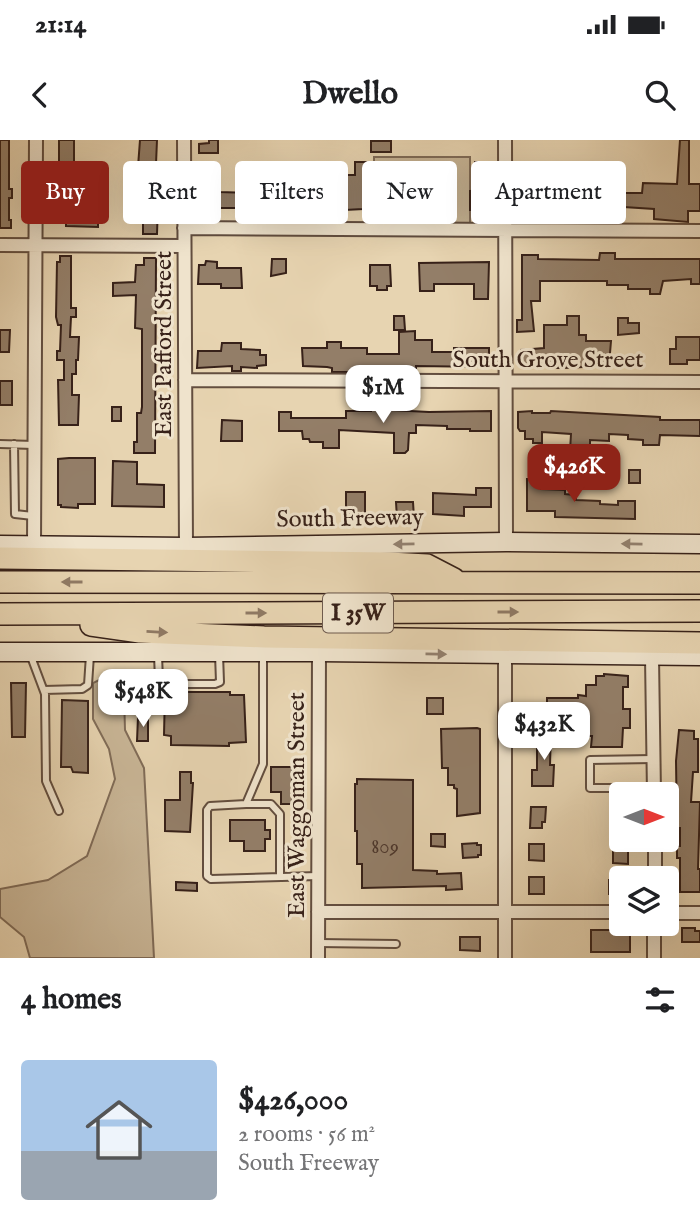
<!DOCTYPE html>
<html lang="en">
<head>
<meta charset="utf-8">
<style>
  :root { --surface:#fff; --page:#f2f2f2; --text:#202124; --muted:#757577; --accent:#8f2418 }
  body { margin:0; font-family:"IM FELL English",serif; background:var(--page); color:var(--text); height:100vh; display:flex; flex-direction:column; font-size:26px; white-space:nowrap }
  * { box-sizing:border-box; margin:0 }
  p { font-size:23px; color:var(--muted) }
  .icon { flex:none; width:38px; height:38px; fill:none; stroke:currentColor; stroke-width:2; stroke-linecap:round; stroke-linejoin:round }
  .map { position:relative; height:818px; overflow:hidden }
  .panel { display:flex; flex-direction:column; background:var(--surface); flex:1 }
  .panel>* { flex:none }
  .banner { position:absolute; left:21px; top:21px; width:658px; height:63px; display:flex; gap:14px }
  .needle { width:46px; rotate:90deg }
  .controls { position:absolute; left:609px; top:642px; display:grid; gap:14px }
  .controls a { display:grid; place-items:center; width:70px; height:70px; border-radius:7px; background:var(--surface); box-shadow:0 7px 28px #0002; font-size:35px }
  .price { position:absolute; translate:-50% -60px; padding:0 16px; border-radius:14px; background:#fff; color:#222; font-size:23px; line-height:46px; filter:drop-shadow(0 2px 4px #0008) }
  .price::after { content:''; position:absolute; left:50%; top:42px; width:21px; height:16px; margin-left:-10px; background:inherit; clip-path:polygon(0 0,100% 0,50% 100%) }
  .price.current { background:var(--accent); color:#fff }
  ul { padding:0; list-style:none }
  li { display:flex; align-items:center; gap:21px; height:175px; padding:0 21px }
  li span { display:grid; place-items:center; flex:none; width:196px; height:140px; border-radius:7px; color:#555 }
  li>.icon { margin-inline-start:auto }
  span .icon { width:84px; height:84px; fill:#fffc; stroke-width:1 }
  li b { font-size:30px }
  h2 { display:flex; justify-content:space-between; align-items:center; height:84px; padding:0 21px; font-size:30px }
  .tag { padding:0 24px; border-radius:7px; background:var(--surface); box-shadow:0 7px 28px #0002; font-size:24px; line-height:63px }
  .tag.current { background:var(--accent); color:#fff }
  .status { display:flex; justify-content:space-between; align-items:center; height:49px; padding:0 35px; background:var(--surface); direction:ltr }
  .status svg { height:19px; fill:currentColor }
  header { display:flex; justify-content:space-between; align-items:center; height:91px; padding:0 21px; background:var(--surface); font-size:32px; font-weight:800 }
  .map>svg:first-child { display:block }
</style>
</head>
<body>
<div class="status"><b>21:14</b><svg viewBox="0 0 49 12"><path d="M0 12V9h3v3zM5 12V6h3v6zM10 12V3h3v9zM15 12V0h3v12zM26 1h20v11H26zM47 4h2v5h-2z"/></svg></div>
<header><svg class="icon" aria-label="back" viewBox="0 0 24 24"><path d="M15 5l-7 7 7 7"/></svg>Dwello<svg class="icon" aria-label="search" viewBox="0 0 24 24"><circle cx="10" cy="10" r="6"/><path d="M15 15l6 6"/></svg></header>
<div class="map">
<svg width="700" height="818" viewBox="0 0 700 818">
  <rect width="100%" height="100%" fill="#e7d4b1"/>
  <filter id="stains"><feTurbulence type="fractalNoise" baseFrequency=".00286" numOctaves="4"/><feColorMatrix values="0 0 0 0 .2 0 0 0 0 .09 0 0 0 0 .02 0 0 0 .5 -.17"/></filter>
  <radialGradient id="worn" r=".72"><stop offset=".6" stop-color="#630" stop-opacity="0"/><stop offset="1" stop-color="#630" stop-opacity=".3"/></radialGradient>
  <path fill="#c9b697" stroke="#806c58" stroke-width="2" d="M374,17H470V85L374,84Z
    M105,537L118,539L124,554L125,590L144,628L154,818H30L24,797L0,777V749L48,740L87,716L115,639L109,609L93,579V543Z"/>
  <path fill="#937e68" stroke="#372119" stroke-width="2" d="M0,0H9V49H12V58H9V80H11V88H0Z
    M59,0H74V53H79V73H98V87L66,86V66H60L59,61Z
    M140,0H157L156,24L159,34L157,94H143V67H139L140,40H137Z
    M209,0H218V13H199V4L209,3Z
    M680,0H689V44H700V71H688V82L654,79V69L608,66H520V48H525V25H541V48H553V52H570L569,47H576V40H590V45L605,44L606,51L615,53H642L643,43L677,44Z
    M371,1H391V12H371Z
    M355,22H366L367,51H363V69L345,70V35H355Z
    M475,22H488V32H475Z
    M320,30H337V43L321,44Z
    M202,41H219V52L252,53V50H266V68H198V46Z
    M296,42H317V73H301V54H296Z
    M490,50V70H470V51Z
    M403,53H416V66L403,65Z
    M600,113H615V119H700V144H691V139L663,141L660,154H650V149H628V145H607V141H540V161H531L534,191L517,192V180H522V115H538V119L599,120Z
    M60,116H71V168H76V177H71L70,197H79L78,220H76V234H72V255H79L78,285H59L58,240H64V220H57V211H60L61,185H58L56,177L57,122H60Z
    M144,118H156L155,313H134V302H137V273H141L142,267V189L135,188L136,155L113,156V143L135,142L136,125H144Z
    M272,119H286V133L271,136Z
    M206,121L217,122V128H241L242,148H221V144H198L199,125H205Z
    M489,122L488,159H474V144H434V151H420L419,123Z
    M370,125H390L391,146H387V150H377V146H370Z
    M394,176H404L405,190H394Z
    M567,176H579V195H586V201H611L609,225H583V227L564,228H550V224H521V210L544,208V185H567Z
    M618,178H628V183H639V193L618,195Z
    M0,190H10L9,212H0Z
    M415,191V200H432V212H454V208H489V227L416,226V228H361V232H332V228L327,227L303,226L302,208H327V202H341V208H367V214H399V192Z
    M676,197H700V220H687V224H670V209H676Z
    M222,203H241V209L260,210V215H266V225L257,226V228L241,227V231H232V226L197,228L198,211H221Z
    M0,241H12V265H0Z
    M112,267H121V281H112Z
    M371,269L429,272L491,271V291H470V289H447V286L416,285V293H409L408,310L405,313H394V293L339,290V308H323V302H310L309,299H303L302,291H279V272H291V278H346V271H371Z
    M532,271V273H550L551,271L660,277V280H700V296L660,295L659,305H643V300L628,299V295L609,294V301L590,300V308H583V312L570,311L571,294L542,292V303H533V299H525V291H520L518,288V272Z
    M222,280L242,281V301H221Z
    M69,318H95V364H78V368L61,367V365H58V319Z
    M113,321L137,322V344L164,345V367L112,366Z
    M629,330H640V343H629Z
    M527,339H541V349L565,350V354L576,355V360L600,361V364L618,365V361H635V379L555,377V371H527Z
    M476,348H491V367H464V376L433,374V353L476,355Z
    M346,352H365V375L346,374Z
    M396,362H413L414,378L397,379Z
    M604,534L628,536V547H623V569H630V588H623L622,607H591L592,596H579V588H547V558H578V555L586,556V545H596V536H604Z
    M11,543H26L25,597H12Z
    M165,552H230V555H244L246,602L229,603V606L171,605V596L164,595Z
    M427,558H443V574H427Z
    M62,560L88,561V633L73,632L71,627H61Z
    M138,577H148V601H137Z
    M477,588L480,589V673L457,676V649L454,648V645H448V628H442L441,589Z
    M540,590L551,591L550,625H554L553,646H532V630H537V600H540Z
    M679,590L694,591V599H698V632H693L691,662H700L698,729H700V752H680V718H677V706H680V688H677L676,621Z
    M271,627H292V664H281V652H271Z
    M180,632H191V643H193L190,692L165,691V660H180Z
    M357,639L413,640V730L437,731V734L461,733L462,749L446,750V746L362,748V724H357V691H355V644H357Z
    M612,663L621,664V675H612Z
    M531,667H546L545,682H542V688H530Z
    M230,680H265V690H270V699H265V711H244V701H230Z
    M431,694H445V707L431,706Z
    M613,702L628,703V724L613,723Z
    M477,703V705H481V715H478V717L463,718L462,704Z
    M529,704H544V721L529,720Z
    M529,737H544V754H529Z
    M609,740H621V754H609Z
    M176,742L197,743V751L176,750Z
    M682,788H695V791H700V802H682Z
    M591,790H630V812H591Z
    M460,797H480V811L460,810Z"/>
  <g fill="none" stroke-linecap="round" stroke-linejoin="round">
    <g stroke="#634e3f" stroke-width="10">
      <path id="service" d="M0,304L34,305
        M14,304L15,374L33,376
        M30,514L45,554L46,641L59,671
        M263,514V624L246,664L210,666L207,670V736L211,739L318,736
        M158,515L159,540L165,544H215L220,542L219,514
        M44,550L82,549L88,545L90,515
        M653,619L590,620V648H654
        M246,664H271L280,674V737
        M318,803L396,804"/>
    </g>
    <g stroke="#634e3f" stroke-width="16">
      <path id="minor" d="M184,0L186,407
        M505,0L506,402
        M184,88L700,91
        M0,105L184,106
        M185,240L700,242
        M34,405L36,0
        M505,515V818
        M652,517L654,654
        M655,738V700
        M318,772H621
        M667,773H700
        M318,818L319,512
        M654,818V784"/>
    </g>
    <g stroke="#372119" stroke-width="21">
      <path id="secondary" d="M0,405L186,407L506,402L700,404
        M0,512H319L700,516"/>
    </g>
    <g stroke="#372119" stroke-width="24">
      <path id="motorway" d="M0,418L389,423L427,425L454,439
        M0,442L700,443
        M0,474L700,471
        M91,485L140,492L264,497L700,503"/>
    </g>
    <use href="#service" stroke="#efe3cc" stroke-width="6"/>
    <use href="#minor" stroke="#efe3cc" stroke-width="12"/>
    <use href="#secondary" stroke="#efe3cc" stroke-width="18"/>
    <use href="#motorway" stroke="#e7d4b1" stroke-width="21"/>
  </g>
  <defs><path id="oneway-solid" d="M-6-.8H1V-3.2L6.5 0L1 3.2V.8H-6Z" transform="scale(1.75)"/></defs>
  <g fill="#938272">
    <use href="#oneway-solid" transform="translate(404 404) rotate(179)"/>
    <use href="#oneway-solid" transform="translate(632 404) rotate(-179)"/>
    <use href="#oneway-solid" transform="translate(436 514) rotate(1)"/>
  </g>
  <g fill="#8f7a65">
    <use href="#oneway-solid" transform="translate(72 442) rotate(180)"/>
    <use href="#oneway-solid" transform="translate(508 472)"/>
    <use href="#oneway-solid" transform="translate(256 473)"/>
    <use href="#oneway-solid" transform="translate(157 492) rotate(3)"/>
  </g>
  <g text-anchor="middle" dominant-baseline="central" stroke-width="6" stroke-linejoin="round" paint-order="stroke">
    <g font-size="21" fill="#4e382d">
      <text x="385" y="707">809</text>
    </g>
    <rect fill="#efe3cc" stroke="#6e5b4f" stroke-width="2" x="323" y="453.5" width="70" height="39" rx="5"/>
    <g font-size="23" font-weight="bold" fill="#372119">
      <text x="358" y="473">I 35W</text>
    </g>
    <g font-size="24" fill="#372119" stroke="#efe3cc">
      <text transform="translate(164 204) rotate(-90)">East Pafford Street</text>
      <text x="548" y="220">South Grove Street</text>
      <text transform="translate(350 379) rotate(-1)">South Freeway</text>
      <text transform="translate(297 665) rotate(-90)">East Waggoman Street</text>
    </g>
  </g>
  <rect width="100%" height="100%" filter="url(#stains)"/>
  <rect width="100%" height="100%" fill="url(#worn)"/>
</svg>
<div class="controls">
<a><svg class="needle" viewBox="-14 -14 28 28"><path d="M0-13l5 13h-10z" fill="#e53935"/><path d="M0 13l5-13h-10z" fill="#757577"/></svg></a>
<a><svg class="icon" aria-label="layers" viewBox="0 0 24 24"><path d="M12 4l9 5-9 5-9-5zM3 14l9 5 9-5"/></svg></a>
</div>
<b class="price" style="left:383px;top:285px">$1M</b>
<b class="price current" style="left:574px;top:364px">$426K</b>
<b class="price" style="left:143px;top:589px">$548K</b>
<b class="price" style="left:544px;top:622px">$432K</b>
<div class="banner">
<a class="tag current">Buy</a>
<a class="tag">Rent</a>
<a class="tag">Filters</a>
<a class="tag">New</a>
<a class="tag">Apartment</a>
</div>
</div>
<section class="panel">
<h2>4 homes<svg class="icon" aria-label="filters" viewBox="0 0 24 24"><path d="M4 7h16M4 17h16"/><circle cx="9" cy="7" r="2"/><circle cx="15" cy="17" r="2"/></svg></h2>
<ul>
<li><span style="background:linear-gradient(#a9c7e8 65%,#9aa5b1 0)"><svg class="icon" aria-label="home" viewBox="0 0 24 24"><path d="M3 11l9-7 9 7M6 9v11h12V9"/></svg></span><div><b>$426,000</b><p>2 rooms · 56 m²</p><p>South Freeway</p></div></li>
</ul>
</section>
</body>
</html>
